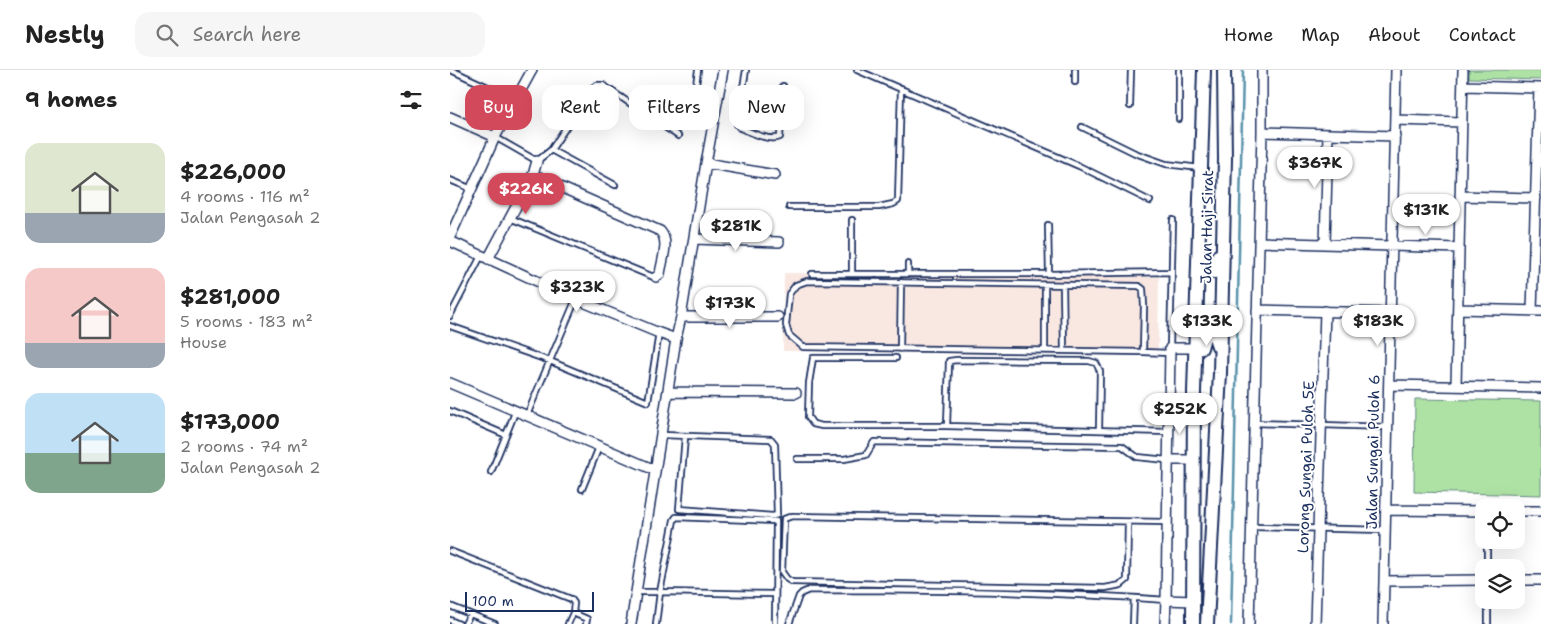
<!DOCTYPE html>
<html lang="en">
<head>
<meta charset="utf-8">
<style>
  :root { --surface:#fff; --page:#f6f6f6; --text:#222; --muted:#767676; --line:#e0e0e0; --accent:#d1495b }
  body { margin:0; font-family:"Shantell Sans",sans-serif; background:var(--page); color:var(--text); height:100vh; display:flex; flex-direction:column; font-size:19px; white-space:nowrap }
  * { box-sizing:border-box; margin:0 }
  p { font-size:16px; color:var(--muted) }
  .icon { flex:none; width:28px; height:28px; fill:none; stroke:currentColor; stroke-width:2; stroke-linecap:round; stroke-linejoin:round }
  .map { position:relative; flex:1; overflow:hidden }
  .sheet { display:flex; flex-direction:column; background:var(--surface); width:450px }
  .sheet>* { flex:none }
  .top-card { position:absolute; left:15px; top:15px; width:475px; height:45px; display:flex; gap:10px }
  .buttons { position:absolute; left:1025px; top:429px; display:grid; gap:10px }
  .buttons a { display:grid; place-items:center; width:50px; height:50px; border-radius:10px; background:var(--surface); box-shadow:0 5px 20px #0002; font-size:25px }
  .scale { position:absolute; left:15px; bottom:12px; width:129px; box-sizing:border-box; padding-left:5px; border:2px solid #1b2f5e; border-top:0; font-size:14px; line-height:18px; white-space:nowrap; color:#1b2f5e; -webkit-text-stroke:4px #fff; paint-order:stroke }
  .price { position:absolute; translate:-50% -42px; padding:0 11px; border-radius:18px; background:#fff; color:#222; font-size:16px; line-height:32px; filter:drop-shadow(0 1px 2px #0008) }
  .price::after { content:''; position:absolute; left:50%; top:30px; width:15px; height:11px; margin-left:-8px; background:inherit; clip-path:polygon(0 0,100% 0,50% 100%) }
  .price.current { background:var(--accent); color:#fff }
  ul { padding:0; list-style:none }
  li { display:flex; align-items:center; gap:15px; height:125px; padding:0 25px }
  li span { display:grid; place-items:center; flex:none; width:140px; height:100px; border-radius:15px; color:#555 }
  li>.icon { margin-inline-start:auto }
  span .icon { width:60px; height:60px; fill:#fffc; stroke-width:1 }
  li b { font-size:21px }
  h2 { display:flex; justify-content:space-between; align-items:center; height:60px; padding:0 25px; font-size:21px }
  .tag { padding:0 18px; border-radius:15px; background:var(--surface); box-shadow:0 5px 20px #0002; font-size:18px; line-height:45px }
  .tag.current { background:var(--accent); color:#fff }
  header { display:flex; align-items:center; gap:30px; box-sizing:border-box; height:70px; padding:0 25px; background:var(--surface); border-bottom:1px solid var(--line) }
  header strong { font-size:24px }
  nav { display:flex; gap:28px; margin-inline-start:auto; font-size:18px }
  .search { width:350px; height:45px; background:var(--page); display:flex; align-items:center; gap:12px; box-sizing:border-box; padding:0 18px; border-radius:15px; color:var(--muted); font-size:19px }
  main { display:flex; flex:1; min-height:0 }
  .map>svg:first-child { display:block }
</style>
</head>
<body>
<header>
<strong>Nestly</strong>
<div class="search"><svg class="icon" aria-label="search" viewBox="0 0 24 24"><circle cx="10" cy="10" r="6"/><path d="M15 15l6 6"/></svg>Search here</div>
<nav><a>Home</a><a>Map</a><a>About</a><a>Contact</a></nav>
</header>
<main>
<section class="sheet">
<h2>9 homes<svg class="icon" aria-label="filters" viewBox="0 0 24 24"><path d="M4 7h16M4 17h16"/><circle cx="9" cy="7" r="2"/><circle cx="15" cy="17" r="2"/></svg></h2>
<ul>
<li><span style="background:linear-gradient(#dfe7d0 70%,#9aa5b1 0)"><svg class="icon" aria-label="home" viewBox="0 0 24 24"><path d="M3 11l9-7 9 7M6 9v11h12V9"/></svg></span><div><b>$226,000</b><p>4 rooms · 116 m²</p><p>Jalan Pengasah 2</p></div></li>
<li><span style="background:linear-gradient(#f6c9c9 75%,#9aa5b1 0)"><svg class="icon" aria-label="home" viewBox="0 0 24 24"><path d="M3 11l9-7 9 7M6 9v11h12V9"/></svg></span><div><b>$281,000</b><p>5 rooms · 183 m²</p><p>House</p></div></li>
<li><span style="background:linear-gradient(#bfe0f5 60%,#7fa58c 0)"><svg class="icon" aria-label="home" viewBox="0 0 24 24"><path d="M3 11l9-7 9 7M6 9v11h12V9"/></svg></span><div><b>$173,000</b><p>2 rooms · 74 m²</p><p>Jalan Pengasah 2</p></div></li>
</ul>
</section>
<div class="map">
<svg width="1091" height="554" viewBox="0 0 1091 554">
  <rect width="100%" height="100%" fill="#fff"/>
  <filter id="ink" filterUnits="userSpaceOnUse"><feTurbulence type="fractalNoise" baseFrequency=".02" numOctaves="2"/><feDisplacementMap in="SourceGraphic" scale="10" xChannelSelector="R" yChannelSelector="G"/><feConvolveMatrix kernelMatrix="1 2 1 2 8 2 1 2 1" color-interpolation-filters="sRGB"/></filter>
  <g filter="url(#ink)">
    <path fill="#f9e8e2" d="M334,203L709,207L708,286L333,281Z"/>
    <path fill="#aee2a4" stroke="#648881" d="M1019,0H1091V10L1019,8Z
      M965,329L1091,331V425L964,422Z"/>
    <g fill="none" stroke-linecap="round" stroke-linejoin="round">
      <path stroke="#5a93ab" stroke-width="2.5" d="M781,554L793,0"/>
      <g stroke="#1b2f5e" stroke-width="8">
        <path id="lane" d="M1,0L66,30
          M296,0L288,47L287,54L290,58C301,62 320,72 330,67L333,16
          M407,0L629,96L700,131
          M729,0V49
          M625,12V0
          M680,36L681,0
          M243,37L248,0
          M632,57L685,83L716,94L750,98
          M45,67L87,91L101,80L142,18L147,15H153L228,66
          M101,80L165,115
          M0,110L22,119
          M339,137H429L443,134L448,131L451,18
          M60,148L201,206L206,207
          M598,155L599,204
          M402,203V150
          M458,203V194
          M362,204H599L721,202
          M357,211L689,216L693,219L694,236L693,282L353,277L339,265L336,255L339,224L346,215Z
          M595,215V280
          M613,215L614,280
          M0,246L31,186
          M0,256L100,291L198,332L209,263
          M720,278L723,150
          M450,279L451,212
          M693,282L720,283
          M446,288H363L359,313L358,347L363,354L372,356H497L718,362
          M0,341L56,365
          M77,345L126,229
          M804,353L937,357
          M497,356L499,291L507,290L639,291L646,293L650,301L649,360
          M212,365L321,369L325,374L327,445L323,446L229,439L235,367
          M347,389H394L416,385L424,372L672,376L687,387L717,390
          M41,402L66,340
          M132,419L149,377
          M678,452L677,510L671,515L655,518L342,512L337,509L332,502L334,449L342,446L717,452
          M802,457L935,460
          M1037,470V498
          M0,481L121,529L124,533L123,543L137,549L136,554
          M186,522H210L206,554
          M1038,530V554
          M0,536L45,554
          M0,550L9,554
          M15,554L20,544
          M118,554L123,543
          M325,554L326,451L226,447L224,450L210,522L325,524
          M339,554L349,526L352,523L359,520C477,520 597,521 716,530
          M683,554L684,528"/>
      </g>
      <g stroke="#1b2f5e" stroke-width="12">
        <path id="street" d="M1013,16L1091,18
          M0,47L45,67
          M945,50L1012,52
          M812,62L945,66
          M256,93L325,105
          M83,105L210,161C220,171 212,190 210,204L206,207
          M1010,126L1086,128
          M0,167L45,67L82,0
          M244,169L329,172
          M0,171L126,229L209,263L226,269
          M809,172L1009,178
          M875,174L878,64
          M38,189L83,105L87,91
          M1008,239L1091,241
          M807,240L940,243
          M1082,241L1089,18
          M231,247H328
          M0,313L205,400
          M939,315L1091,318
          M1006,316L1013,0
          M218,322L346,323
          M717,390H743
          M936,440L1034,441
          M1066,441H1091
          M1066,510H1091
          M934,511L1034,510
          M716,530L720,278H746
          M181,554L226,269L231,247L256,93L273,0
          M715,554L716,530L743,531
          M799,554L812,62V0
          M865,554L875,241
          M933,554L946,0"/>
      </g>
      <g stroke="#1b2f5e" stroke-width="16">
        <path id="secondary" d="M752,186L755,199L758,201L764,202L768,186
          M751,278L755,263L760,260L764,264L768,276
          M743,554L744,322L754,0
          M757,554L770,303L775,89L774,0"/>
      </g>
      <use href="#lane" stroke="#fff" stroke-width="4.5"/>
      <use href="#street" stroke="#fff" stroke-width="9"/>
      <use href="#secondary" stroke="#fff" stroke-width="12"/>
    </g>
  </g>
  <g text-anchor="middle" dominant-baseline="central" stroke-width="4" stroke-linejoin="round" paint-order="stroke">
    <g font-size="15" fill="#1b2f5e" stroke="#fff">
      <text transform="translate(757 157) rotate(-89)">Jalan Haji Sirat</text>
      <text transform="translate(923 382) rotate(-89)">Jalan Sungai Puloh 6</text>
      <text transform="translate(856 397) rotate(-88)">Lorong Sungai Puloh 5E</text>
    </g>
  </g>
</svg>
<div class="buttons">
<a><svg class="icon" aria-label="locate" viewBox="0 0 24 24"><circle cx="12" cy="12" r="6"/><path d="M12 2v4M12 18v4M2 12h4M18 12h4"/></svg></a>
<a><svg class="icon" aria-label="layers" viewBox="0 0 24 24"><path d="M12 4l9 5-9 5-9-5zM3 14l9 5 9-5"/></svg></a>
</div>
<div class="scale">100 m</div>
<b class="price" style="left:865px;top:119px">$367K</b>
<b class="price current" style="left:76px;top:145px">$226K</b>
<b class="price" style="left:976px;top:166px">$131K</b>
<b class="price" style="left:286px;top:182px">$281K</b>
<b class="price" style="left:127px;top:243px">$323K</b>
<b class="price" style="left:280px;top:259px">$173K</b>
<b class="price" style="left:757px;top:277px">$133K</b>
<b class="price" style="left:928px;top:277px">$183K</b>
<b class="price" style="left:730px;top:365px">$252K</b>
<div class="top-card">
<a class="tag current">Buy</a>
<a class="tag">Rent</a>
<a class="tag">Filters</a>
<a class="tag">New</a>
</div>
</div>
</main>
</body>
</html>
